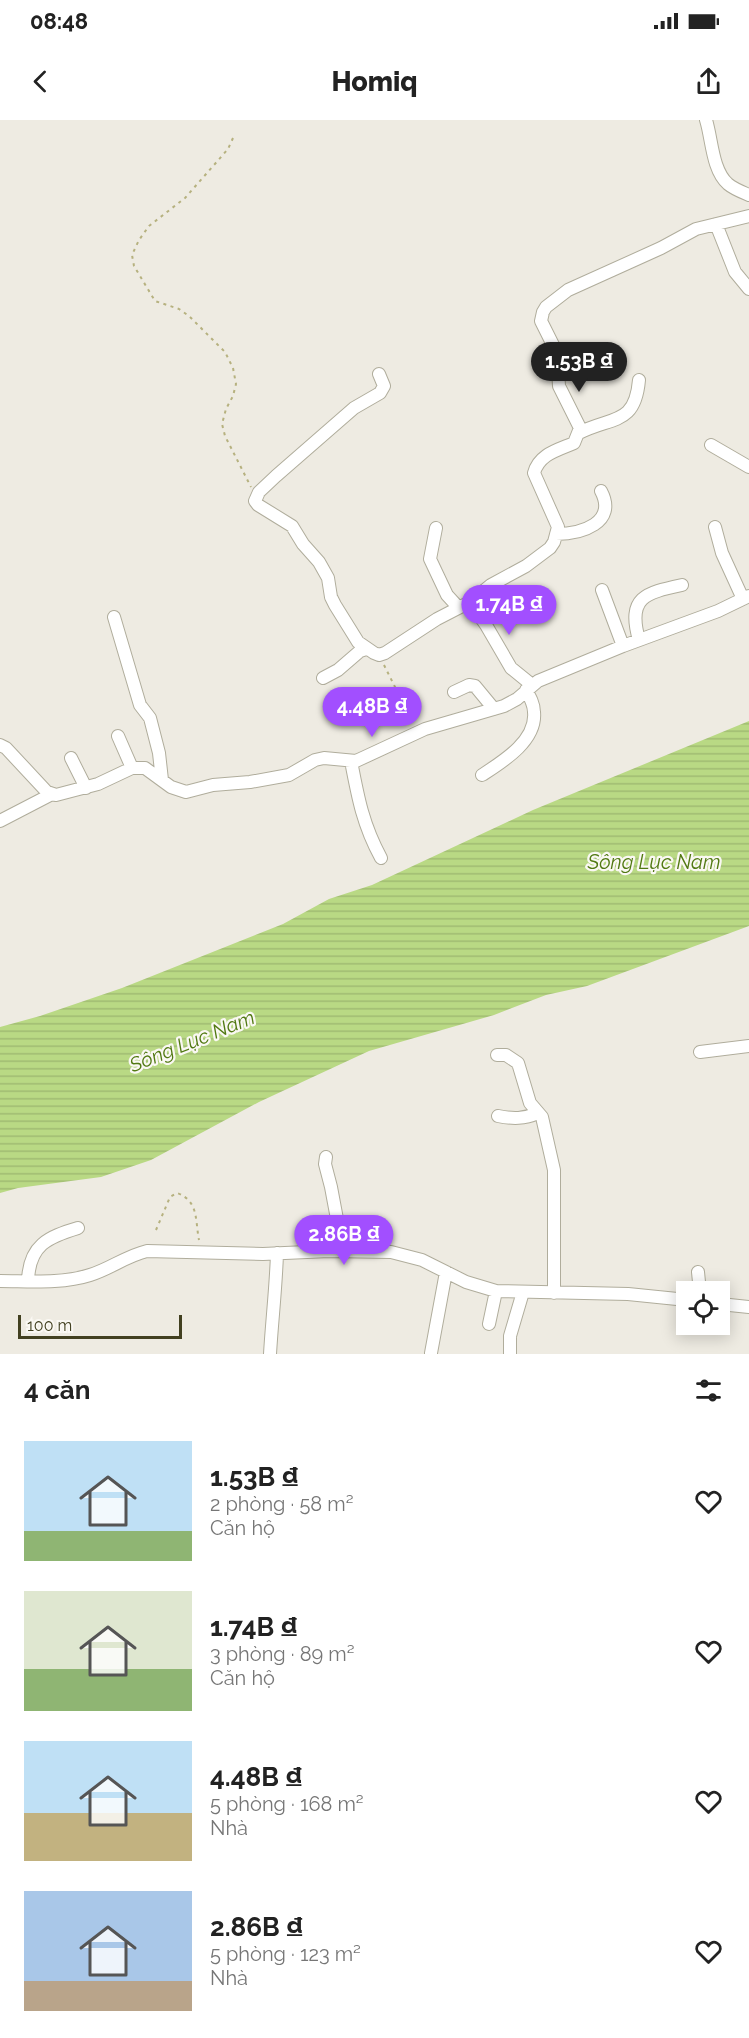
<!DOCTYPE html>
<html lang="vi">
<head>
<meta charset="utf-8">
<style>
  :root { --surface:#fff; --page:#f2f2f2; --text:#222; --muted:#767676; --accent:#a24fff }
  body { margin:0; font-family:Raleway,sans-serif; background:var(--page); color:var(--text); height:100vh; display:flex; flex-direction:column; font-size:22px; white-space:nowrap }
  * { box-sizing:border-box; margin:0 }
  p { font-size:20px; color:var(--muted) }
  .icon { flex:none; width:33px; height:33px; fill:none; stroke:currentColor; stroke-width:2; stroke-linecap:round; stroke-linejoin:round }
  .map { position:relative; height:1234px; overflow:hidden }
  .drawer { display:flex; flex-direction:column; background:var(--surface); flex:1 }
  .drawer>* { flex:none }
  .tools { position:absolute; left:676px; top:1161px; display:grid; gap:12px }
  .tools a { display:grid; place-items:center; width:54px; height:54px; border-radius:0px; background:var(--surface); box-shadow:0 3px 15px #0003; font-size:30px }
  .scale { position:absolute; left:18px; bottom:15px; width:164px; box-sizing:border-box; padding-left:6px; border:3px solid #424020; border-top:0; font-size:16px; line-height:21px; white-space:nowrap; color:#424020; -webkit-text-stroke:4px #faf8f3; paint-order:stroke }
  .price { position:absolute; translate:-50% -51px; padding:0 14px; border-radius:21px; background:var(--accent); color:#fff; font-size:20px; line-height:39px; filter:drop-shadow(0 2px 3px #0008) }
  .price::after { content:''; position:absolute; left:50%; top:36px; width:18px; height:14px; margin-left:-9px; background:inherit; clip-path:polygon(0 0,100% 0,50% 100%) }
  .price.active { background:#222; color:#fff }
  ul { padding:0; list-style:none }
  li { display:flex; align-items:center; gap:18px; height:150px; padding:0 24px }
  li span { display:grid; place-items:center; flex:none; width:168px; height:120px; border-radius:0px; color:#555 }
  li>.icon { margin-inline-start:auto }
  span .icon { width:72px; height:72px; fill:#fffc; stroke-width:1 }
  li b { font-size:26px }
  h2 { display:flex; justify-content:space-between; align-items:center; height:72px; padding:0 24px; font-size:26px }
  .status { display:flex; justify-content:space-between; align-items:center; height:42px; padding:0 30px; background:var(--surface); direction:ltr }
  .status svg { height:16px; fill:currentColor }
  header { display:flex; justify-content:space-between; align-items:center; height:78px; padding:0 24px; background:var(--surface); font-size:27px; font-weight:800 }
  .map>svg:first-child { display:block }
</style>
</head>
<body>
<div class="status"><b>08:48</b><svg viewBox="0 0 49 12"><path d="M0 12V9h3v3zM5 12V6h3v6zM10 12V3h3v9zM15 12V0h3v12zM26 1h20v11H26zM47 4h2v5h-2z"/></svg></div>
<header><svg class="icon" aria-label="back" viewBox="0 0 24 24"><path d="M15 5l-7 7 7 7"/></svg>Homiq<svg class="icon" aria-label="share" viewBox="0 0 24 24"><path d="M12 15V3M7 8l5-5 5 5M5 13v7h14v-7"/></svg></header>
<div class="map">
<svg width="749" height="1234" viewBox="0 0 749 1234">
  <defs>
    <pattern id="water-rules" width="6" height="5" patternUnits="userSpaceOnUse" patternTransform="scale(1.5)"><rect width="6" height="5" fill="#b9d984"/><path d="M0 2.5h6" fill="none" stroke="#a0bb72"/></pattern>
  </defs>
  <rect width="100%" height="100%" fill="#eeebe2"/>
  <path fill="url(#water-rules)" d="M749,601V806L587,866L546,875L494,895L369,931L259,982L151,1040L101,1057L18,1068L0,1073V907L40,896L122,868L283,804L329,779L372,765L533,690Z"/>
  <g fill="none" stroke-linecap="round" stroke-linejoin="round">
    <g stroke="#b0ad9c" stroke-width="14">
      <path id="minor" d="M706,0C712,19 712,50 728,64C734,69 742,72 749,75
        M716,104L735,152L749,169
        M379,254L384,266L380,273L354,288L276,356L259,372L255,381L258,385L292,406L303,424L319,442L328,458L331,477L335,485L358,522L374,533L379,535L385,533L437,499L470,482L491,465L526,446L550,428L554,422L558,407L534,353C539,334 558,330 574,323L580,308L559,266L557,233L541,201L543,192L546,187L568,170L661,128L696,109L749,96
        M579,313C612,296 635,306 639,260
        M711,325L749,347
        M715,407L722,433L743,479
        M436,408L430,439L447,475L458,487
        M556,414C581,414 618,403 601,371
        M602,470L623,526
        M470,482L486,505L511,548L532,565
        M114,497L140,585L150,598L159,633L162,660
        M639,520C627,477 645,473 682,465
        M323,558L338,550L360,531L366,529
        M454,572L469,565L475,566L494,589
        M118,616L132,648
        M0,625L6,628L47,672L56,675L98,664L132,648H145L171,667L186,672L213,665L250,662L289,655L315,640L324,638L356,641L425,609L504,586L517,579L538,561L623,526L718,491L749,476
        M71,638L86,668
        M351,641C358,678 363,705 381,738
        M482,655C502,642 537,621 534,592C534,584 530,577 526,570
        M0,701L52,674
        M700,932L749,926
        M497,935H506L518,943L530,983L542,997L554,1050V1173
        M498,996C513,999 524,999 538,993
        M326,1037L325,1044L331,1067L343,1131
        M698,1152L700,1172
        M0,1161C29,1161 62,1164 90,1155C110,1149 126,1136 147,1131L263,1134L329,1131L391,1132L422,1140L466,1162L496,1171L628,1174L687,1180
        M28,1161C29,1125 48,1117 78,1108
        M720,1184L749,1187
        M489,1204L496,1171
        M431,1233L446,1152
        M270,1234C272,1200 276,1167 277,1133
        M510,1234V1216L523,1172"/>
    </g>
    <path stroke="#b6b17f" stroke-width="2" stroke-dasharray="3 4.5" stroke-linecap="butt" d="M233,18L228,29L185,78L149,106L139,120L132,135L134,146L155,181L179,189L189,196L225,232L233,248L236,264L233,276L226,289L222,304L225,316L251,367
      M384,545L399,575
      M156,1110L170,1077L177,1073C199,1081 195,1100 199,1120"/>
    <use href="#minor" stroke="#fff" stroke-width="12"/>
  </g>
  <g text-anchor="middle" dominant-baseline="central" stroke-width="4.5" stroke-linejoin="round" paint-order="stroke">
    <g font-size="20" font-style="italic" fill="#517912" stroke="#faf8f3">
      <text x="654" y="742">Sông Lục Nam</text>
      <text transform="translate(192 921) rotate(-22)">Sông Lục Nam</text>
    </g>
  </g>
</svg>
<div class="tools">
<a><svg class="icon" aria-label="locate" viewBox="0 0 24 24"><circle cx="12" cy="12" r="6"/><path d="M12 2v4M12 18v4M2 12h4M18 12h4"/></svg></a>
</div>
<div class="scale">100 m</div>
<b class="price active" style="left:579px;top:273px">1.53B ₫</b>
<b class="price" style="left:509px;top:516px">1.74B ₫</b>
<b class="price" style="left:372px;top:618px">4.48B ₫</b>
<b class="price" style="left:344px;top:1146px">2.86B ₫</b>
</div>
<section class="drawer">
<h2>4 căn<svg class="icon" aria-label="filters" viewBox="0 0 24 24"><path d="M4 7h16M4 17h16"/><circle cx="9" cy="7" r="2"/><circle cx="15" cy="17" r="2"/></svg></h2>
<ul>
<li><span style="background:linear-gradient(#bfe0f5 75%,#8fb573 0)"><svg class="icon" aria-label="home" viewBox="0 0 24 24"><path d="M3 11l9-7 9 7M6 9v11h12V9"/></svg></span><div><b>1.53B ₫</b><p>2 phòng · 58 m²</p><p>Căn hộ</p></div><svg class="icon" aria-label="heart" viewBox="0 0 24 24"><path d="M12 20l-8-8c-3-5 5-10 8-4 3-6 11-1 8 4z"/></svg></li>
<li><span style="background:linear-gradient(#dfe7d0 65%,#8fb573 0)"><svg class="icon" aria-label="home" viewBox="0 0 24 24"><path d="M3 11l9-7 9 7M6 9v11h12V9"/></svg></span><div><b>1.74B ₫</b><p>3 phòng · 89 m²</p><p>Căn hộ</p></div><svg class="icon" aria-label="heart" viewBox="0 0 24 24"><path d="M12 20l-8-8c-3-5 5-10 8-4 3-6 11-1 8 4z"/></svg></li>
<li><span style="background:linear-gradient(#bfe0f5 60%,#c2b280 0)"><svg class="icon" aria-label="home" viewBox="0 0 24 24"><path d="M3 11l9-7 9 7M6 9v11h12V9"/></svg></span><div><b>4.48B ₫</b><p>5 phòng · 168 m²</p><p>Nhà</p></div><svg class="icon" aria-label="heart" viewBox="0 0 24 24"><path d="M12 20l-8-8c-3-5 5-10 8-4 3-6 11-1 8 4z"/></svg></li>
<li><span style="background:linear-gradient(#a9c7e8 75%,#b9a48a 0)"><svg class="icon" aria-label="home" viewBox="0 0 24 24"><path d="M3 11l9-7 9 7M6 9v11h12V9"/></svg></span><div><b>2.86B ₫</b><p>5 phòng · 123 m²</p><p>Nhà</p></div><svg class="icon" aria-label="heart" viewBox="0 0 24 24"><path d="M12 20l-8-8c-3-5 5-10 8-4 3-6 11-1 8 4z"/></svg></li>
</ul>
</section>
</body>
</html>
